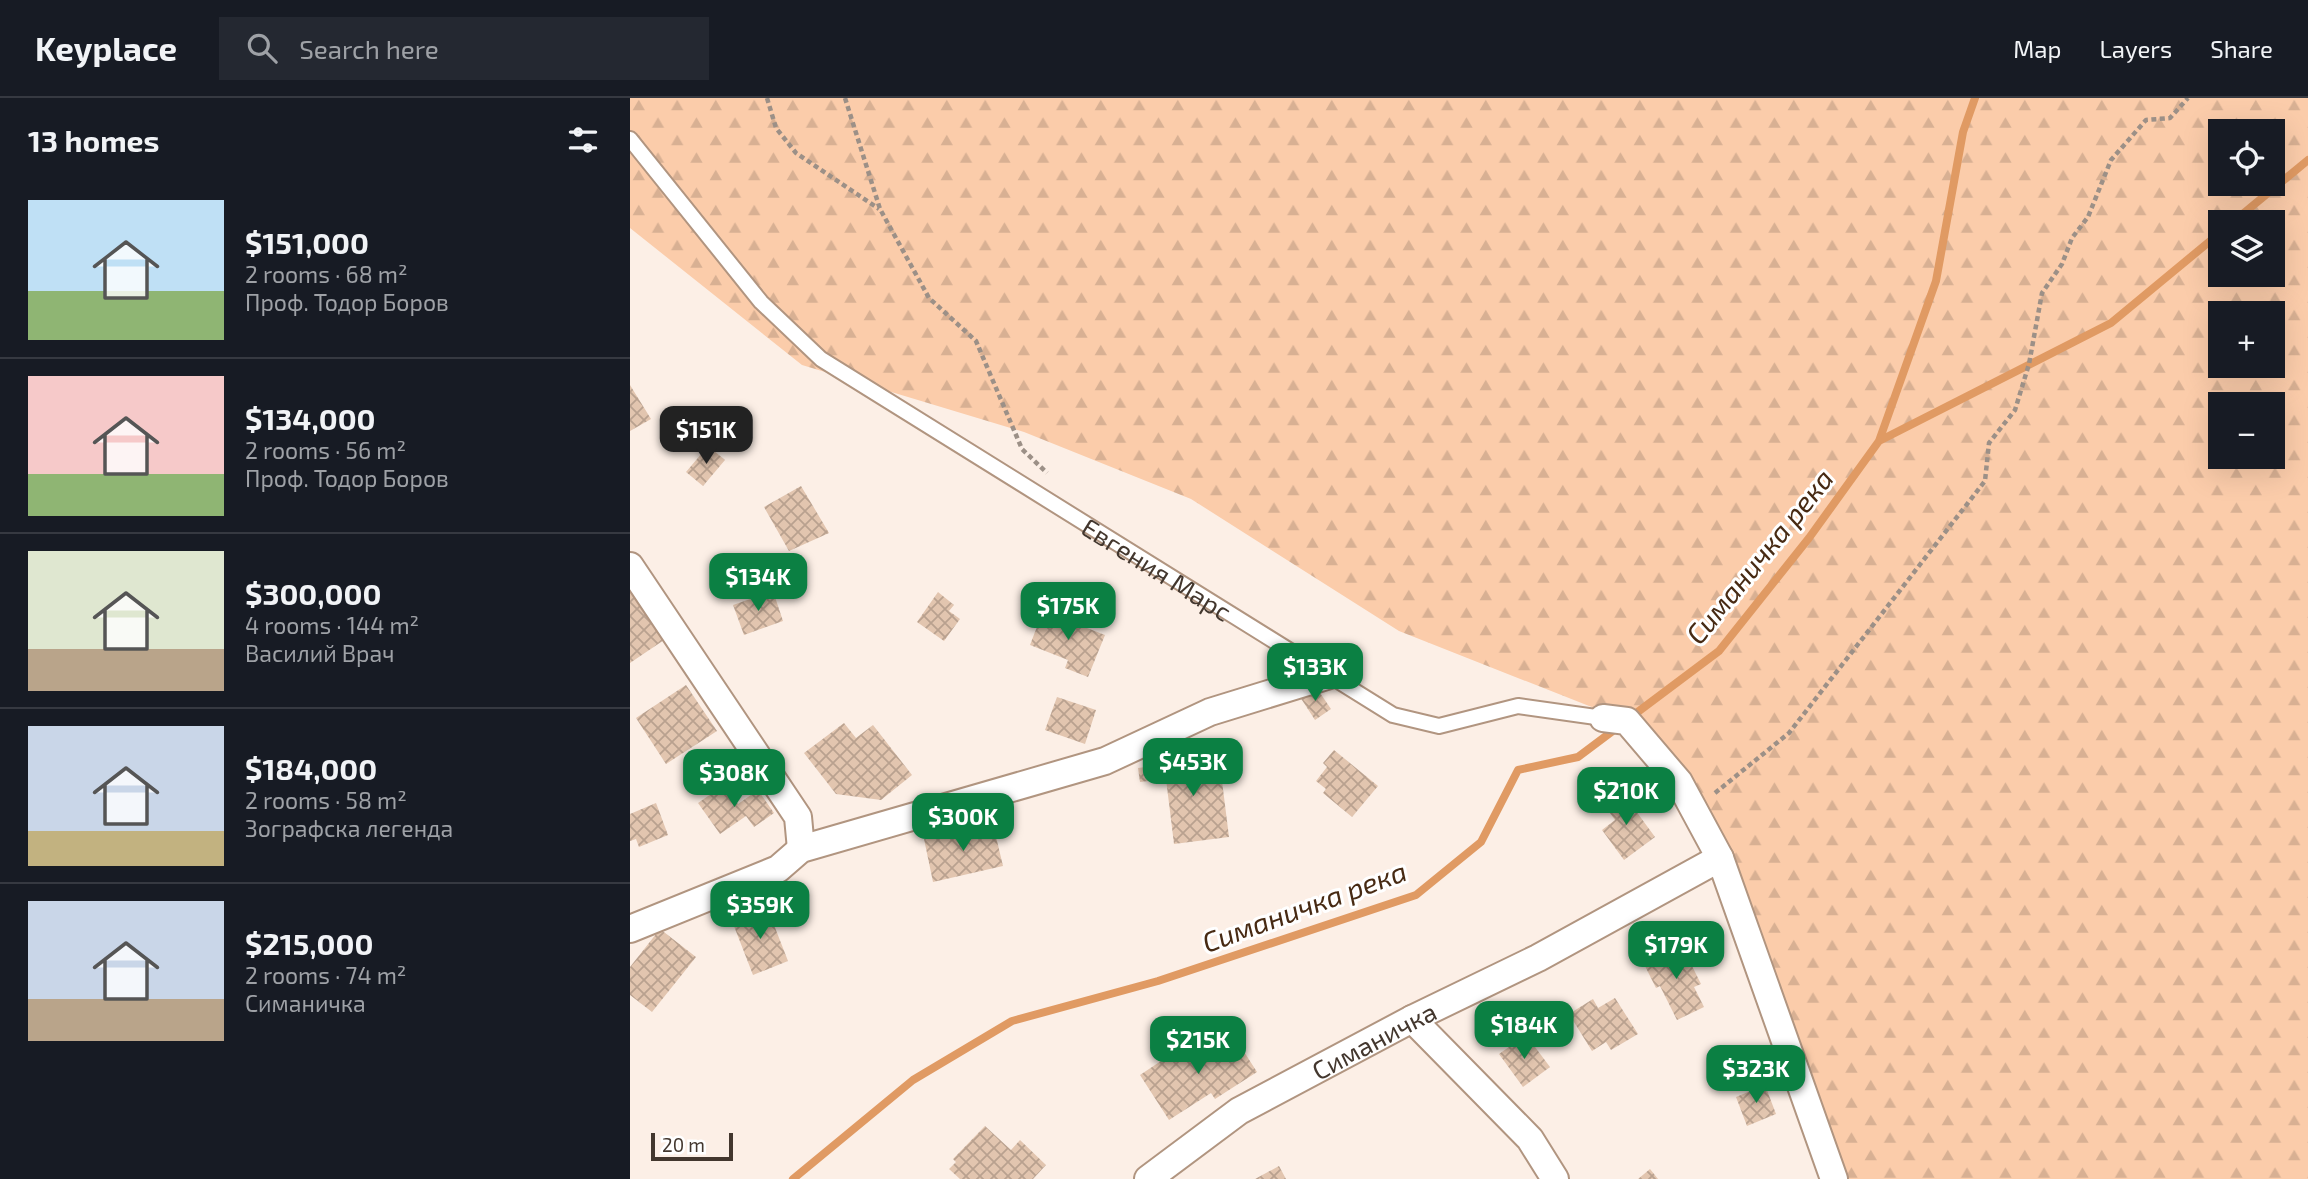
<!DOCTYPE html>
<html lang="en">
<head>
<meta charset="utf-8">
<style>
  :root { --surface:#171b24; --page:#242831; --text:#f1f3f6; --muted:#9ea1a6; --line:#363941; --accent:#0b8043 }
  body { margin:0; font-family:"Exo 2",sans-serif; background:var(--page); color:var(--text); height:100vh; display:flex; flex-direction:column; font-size:26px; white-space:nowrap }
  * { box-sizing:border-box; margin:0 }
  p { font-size:23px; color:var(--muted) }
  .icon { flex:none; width:38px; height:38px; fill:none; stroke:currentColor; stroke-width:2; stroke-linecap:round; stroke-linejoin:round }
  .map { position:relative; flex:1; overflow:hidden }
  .sheet { display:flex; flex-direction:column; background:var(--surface); width:630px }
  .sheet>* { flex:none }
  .tools { position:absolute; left:1578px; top:21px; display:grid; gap:14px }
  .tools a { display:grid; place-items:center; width:77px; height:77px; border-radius:0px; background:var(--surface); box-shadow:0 7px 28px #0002; font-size:35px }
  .scale { position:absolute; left:21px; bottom:18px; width:82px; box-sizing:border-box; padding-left:7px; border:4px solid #43372e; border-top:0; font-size:19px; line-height:24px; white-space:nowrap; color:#43372e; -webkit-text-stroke:5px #fff; paint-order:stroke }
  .price { position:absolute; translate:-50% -60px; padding:0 16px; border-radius:14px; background:var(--accent); color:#fff; font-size:23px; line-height:46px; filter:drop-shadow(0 2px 4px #0008) }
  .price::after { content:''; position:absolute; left:50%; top:42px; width:21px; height:16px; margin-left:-10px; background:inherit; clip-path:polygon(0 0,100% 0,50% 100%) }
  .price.active { background:#222; color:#fff }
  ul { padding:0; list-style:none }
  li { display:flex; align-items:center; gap:21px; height:175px; padding:0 28px }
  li+li { border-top:2px solid var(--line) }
  li span { display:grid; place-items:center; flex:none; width:196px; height:140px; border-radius:0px; color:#555 }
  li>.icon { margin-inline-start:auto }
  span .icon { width:84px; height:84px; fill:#fffc; stroke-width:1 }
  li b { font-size:30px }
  h2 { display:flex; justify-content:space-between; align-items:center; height:84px; padding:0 28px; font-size:30px }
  header { display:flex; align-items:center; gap:42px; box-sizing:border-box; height:98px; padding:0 35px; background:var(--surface); border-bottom:2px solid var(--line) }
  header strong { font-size:33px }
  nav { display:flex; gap:38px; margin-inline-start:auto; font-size:24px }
  .search { width:490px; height:63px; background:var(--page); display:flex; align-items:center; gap:18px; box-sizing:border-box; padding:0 24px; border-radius:0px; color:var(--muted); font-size:26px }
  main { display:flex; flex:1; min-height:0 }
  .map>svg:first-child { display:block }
</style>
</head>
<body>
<header>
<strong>Keyplace</strong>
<div class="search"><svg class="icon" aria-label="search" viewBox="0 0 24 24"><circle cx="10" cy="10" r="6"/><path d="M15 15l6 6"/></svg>Search here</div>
<nav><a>Map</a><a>Layers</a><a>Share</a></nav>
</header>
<main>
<section class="sheet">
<h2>13 homes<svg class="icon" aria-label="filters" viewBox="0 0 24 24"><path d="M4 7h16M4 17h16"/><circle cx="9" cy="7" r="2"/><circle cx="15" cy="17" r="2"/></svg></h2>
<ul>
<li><span style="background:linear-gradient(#bfe0f5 65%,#8fb573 0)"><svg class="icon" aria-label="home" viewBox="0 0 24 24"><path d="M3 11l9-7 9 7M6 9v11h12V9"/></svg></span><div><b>$151,000</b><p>2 rooms · 68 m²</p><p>Проф. Тодор Боров</p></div></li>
<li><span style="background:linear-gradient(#f6c9c9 70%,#8fb573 0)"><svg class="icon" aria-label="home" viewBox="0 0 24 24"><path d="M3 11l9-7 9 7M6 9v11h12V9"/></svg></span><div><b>$134,000</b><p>2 rooms · 56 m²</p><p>Проф. Тодор Боров</p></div></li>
<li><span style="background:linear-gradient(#dfe7d0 70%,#b9a48a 0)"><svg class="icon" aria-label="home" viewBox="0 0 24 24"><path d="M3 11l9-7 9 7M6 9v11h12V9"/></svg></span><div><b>$300,000</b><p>4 rooms · 144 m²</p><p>Василий Врач</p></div></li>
<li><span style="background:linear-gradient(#c9d6e8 75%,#c2b280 0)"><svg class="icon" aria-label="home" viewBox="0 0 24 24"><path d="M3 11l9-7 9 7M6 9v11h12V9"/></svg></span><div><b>$184,000</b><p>2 rooms · 58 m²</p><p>Зографска легенда</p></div></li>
<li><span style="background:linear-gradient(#c9d6e8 70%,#b9a48a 0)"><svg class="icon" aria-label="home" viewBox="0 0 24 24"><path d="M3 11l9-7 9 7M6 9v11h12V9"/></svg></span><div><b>$215,000</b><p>2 rooms · 74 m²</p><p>Симаничка</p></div></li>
</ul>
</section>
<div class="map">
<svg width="1678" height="1081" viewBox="0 0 1678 1081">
  <defs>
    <pattern id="forest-firs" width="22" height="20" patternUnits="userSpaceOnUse" patternTransform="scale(1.75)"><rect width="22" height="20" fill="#fbccaa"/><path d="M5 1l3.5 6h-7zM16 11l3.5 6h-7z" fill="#d8b093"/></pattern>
    <pattern id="building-cross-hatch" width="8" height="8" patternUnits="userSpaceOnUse" patternTransform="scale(1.75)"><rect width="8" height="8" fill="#e2c5af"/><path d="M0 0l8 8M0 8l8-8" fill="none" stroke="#b9a18f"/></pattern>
  </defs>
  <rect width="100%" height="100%" fill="#fcefe6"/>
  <path fill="url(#forest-firs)" fill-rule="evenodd" d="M0,0H1678V1081H1204L1090,760L997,623L769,533L561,401L394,334L172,267L0,130ZM1591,33H1643V86H1591ZM1591,124H1643V177H1591ZM1591,215H1643V268H1591ZM1591,306H1643V359H1591Z"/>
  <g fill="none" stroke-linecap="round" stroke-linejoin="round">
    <path stroke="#e09a63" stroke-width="8" d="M1603,124L1678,62
      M1249,343L1481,225L1591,134
      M1001,619L1089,553L1179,440L1249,343L1306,183L1333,34L1345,0
      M163,1081L283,982L382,923L528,883L786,797L851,744L888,672L948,659L988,629"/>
  </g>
  <path fill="url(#building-cross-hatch)" d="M0,287L21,321L0,333Z
    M78,348L95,362L73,388L56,374Z
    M171,388L199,435L159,453L134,409Z
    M0,485L37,540L0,565Z
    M143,493L153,523L114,537L103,507Z
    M308,494L324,507L319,513L330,521L314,543L287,524Z
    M413,513L475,537L458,579L435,570L438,562L400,547Z
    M56,587L87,633L36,666L6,620Z
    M686,589L701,611L685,622L670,599Z
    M427,599L466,612L455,646L415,632Z
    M214,625L226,640L243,627L282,677L251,702L206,696L174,655Z
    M704,652L748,688L722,719L693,695L696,691L686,683L697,669L693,665Z
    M589,659L599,739L544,746L536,681L510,684L508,670Z
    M94,687L108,706L128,692L144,715L124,729L116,718L90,736L68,705Z
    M992,694L1025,739L994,762L972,732L985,722L974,707Z
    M26,705L38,737L9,749L6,741L0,743V716Z
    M363,726L373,768L303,784L294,741Z
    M137,809L158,863L123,877L102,823Z
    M30,831L66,859L22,914L0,897V869Z
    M1051,846L1071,886L1064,889L1074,909L1047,922L1030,888L1026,890L1013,864Z
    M985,900L1008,936L981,952L976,944L962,953L939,916L963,901L968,910Z
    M602,935L627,974L585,1001L581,995L539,1022L510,977L540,957L560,962Z
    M896,937L920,969L893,989L869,956Z
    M1135,987L1146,1016L1117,1028L1106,999Z
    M355,1028L381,1052L390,1042L416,1067L403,1081H330L319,1071L326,1064L323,1061Z
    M649,1068L656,1081H625Z
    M1020,1071L1028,1081H1008Z"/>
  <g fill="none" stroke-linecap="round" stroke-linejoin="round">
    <g stroke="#b19580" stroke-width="18">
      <g id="service">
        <path id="s1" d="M0,41L131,204L191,261L763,617L809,628L888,608L973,620"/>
      </g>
    </g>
    <g stroke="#b19580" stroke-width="30">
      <g id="minor">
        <path d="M0,468L168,719L171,751"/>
        <path d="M973,620L997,623L1049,684L1090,760L1204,1081"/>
        <path d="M0,831L148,771L171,751L475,663L580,614L700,577"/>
        <path d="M782,921L900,1041L925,1081"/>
        <path id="s2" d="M518,1081L609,1013L782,921L908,860L1090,760"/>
      </g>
    </g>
    <path stroke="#9c9087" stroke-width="4.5" stroke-dasharray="5 3.5" stroke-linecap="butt" d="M137,0L146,30L166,55L249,111
      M215,0L250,111L299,200L346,243L392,351L417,375
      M1085,695L1159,635L1355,383L1359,345L1385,312L1399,266L1412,195L1432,166L1442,140L1458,119L1481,62L1516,22L1540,20L1558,0"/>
    <use href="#service" stroke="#fff" stroke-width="14"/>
    <use href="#minor" stroke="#fff" stroke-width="26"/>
  </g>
  <g text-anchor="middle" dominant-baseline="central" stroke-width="6" stroke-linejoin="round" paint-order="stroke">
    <g font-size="26" fill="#43372e" stroke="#fff">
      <text stroke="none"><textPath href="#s1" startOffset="688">Евгения Марс</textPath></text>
      <text stroke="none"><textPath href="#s2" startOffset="266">Симаничка</textPath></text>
    </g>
    <g font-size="28" font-style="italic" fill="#472a13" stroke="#fff">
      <text transform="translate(1129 458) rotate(-51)">Симаничка река</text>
      <text transform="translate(674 808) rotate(-20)">Симаничка река</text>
    </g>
  </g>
</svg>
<div class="tools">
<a><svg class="icon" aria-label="locate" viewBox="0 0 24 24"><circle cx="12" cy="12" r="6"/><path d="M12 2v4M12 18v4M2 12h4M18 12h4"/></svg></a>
<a><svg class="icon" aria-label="layers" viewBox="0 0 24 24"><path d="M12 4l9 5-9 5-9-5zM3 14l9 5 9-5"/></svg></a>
<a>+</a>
<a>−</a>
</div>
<div class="scale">20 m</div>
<b class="price active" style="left:76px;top:368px">$151K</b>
<b class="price" style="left:128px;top:515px">$134K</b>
<b class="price" style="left:438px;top:544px">$175K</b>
<b class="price" style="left:685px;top:605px">$133K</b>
<b class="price" style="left:563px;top:700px">$453K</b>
<b class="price" style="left:104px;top:711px">$308K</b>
<b class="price" style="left:996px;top:729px">$210K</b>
<b class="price" style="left:333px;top:755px">$300K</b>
<b class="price" style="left:130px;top:843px">$359K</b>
<b class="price" style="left:1046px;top:883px">$179K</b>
<b class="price" style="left:894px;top:963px">$184K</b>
<b class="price" style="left:568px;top:978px">$215K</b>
<b class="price" style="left:1126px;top:1007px">$323K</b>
</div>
</main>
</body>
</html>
